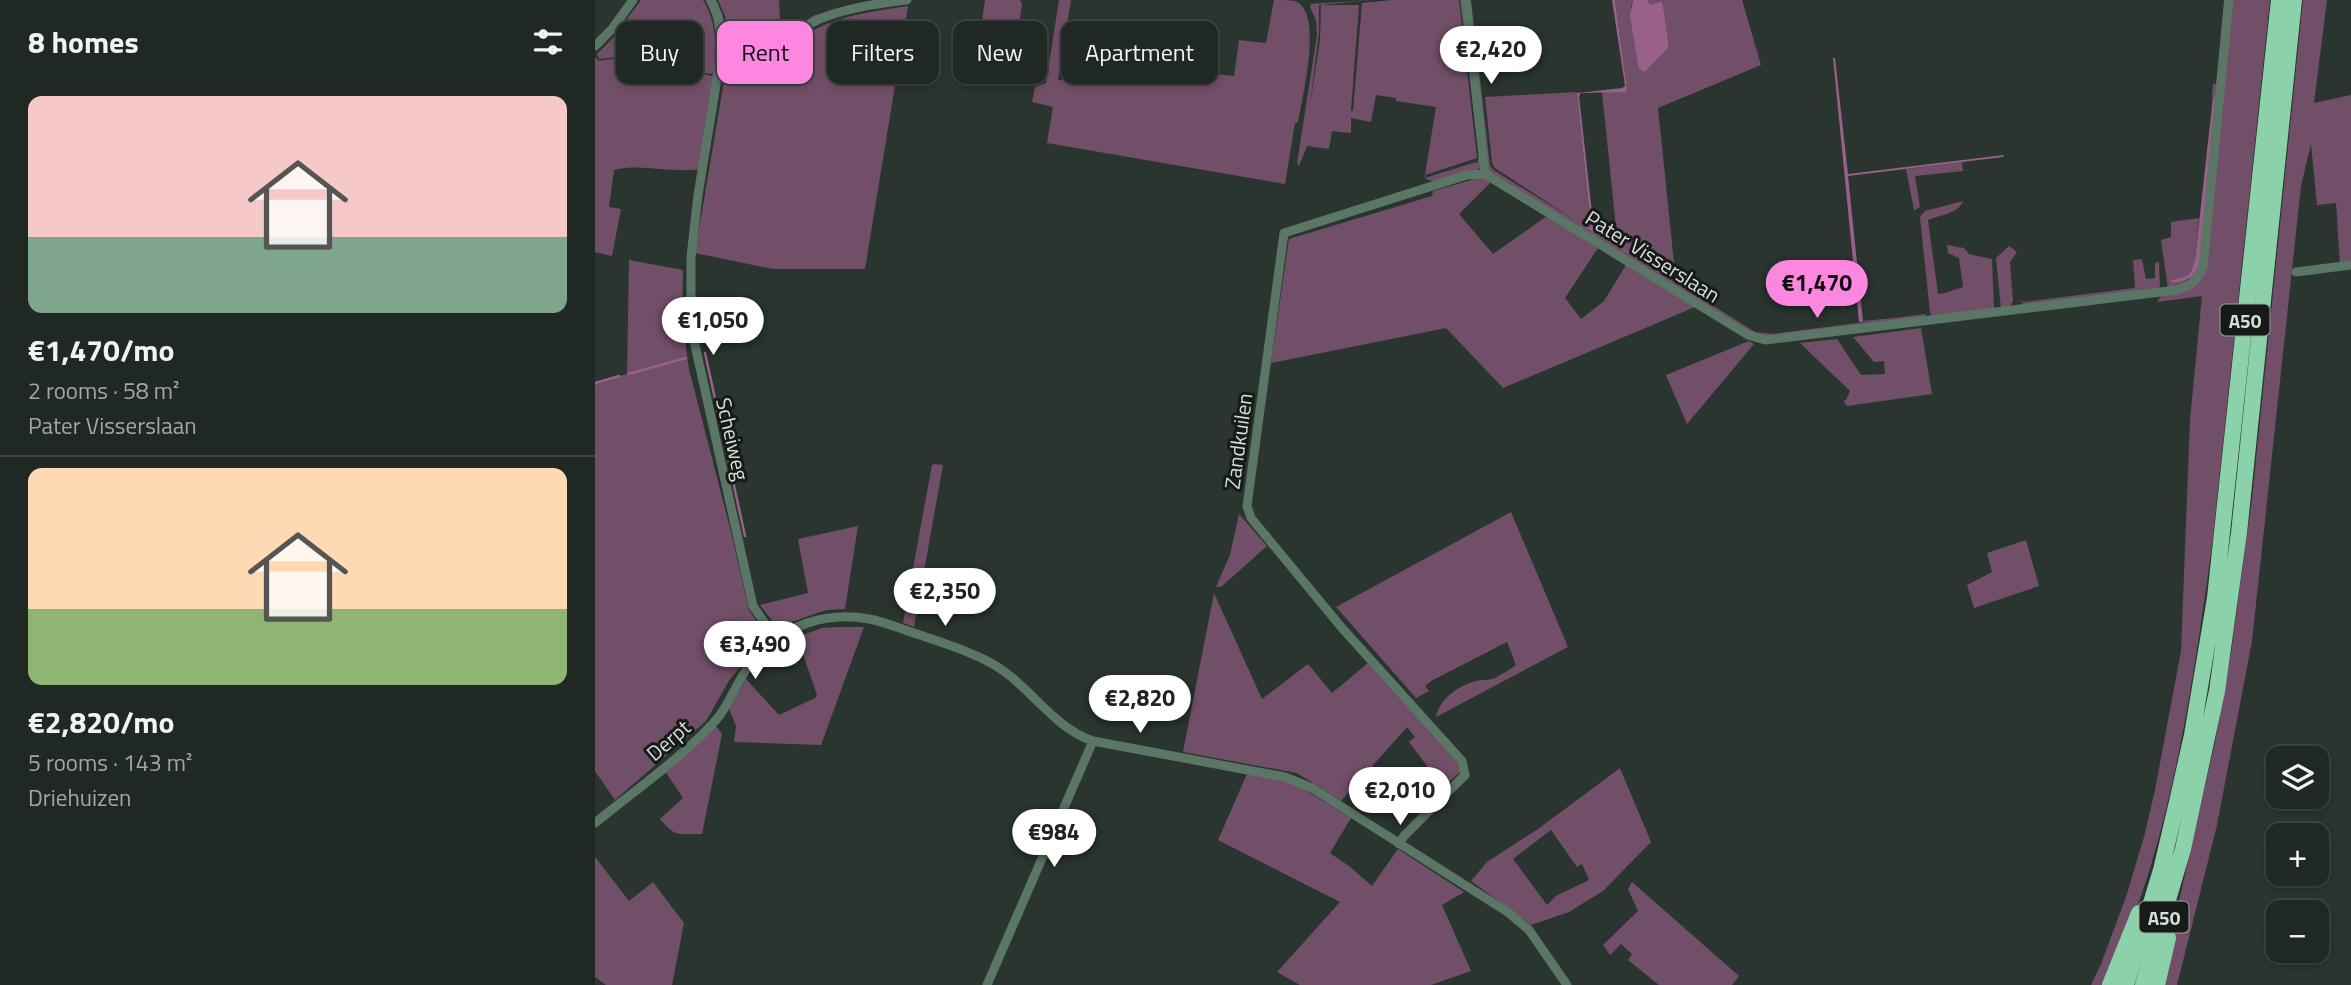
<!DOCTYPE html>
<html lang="en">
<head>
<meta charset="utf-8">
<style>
  :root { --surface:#202823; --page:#2d3430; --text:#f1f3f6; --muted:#a2a6a6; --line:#3d4441; --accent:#fd86e1 }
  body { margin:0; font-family:"Titillium Web",sans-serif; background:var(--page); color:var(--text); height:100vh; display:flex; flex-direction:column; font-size:26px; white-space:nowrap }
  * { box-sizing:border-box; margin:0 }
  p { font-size:23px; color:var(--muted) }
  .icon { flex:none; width:38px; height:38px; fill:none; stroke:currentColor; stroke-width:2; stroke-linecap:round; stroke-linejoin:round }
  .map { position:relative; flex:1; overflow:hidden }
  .side { display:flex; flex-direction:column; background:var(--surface); width:595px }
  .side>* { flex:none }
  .top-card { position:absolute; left:21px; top:21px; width:665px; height:63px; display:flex; gap:14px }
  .tools { position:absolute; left:1671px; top:746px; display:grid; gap:14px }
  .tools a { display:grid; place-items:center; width:63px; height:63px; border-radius:14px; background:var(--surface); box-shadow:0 4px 10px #0003,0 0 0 2px var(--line); font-size:35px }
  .price { position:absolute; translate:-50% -60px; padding:0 16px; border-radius:24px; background:#fff; color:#222; font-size:23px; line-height:46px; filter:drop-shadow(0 2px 4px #0008) }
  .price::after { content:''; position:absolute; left:50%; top:42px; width:21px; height:16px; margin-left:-10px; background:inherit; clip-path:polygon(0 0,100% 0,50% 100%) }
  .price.selected { background:var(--accent); color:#111 }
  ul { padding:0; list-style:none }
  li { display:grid; align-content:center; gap:14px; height:371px; padding:0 28px }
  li+li { border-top:2px solid var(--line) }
  li span { display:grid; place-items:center; height:217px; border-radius:14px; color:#555 }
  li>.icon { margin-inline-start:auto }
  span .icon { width:126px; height:126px; fill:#fffc; stroke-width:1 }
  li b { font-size:30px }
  h2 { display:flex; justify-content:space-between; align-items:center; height:84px; padding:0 28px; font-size:30px }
  .tag { padding:0 24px; border-radius:14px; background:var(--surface); box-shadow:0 4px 10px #0003,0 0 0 2px var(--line); font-size:24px; line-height:63px }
  .tag.selected { background:var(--accent); color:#111 }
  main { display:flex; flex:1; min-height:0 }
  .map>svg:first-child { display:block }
</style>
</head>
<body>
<main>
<section class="side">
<h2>8 homes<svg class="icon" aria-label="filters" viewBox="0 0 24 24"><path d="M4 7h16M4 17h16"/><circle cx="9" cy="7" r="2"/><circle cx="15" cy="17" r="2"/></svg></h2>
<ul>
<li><span style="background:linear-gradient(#f6c9c9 65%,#7fa58c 0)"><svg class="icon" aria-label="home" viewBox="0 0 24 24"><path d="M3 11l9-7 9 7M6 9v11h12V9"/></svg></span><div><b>€1,470/mo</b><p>2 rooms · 58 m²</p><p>Pater Visserslaan</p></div></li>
<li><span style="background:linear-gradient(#ffd9b3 65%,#8fb573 0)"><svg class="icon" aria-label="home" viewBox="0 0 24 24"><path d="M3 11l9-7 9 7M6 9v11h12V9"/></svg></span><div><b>€2,820/mo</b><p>5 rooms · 143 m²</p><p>Driehuizen</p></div></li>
</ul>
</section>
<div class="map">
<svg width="1756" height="985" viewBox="0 0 1756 985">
  <rect width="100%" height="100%" fill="#2a352f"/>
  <path fill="#724f68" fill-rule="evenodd" d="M46,0H108C121,21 121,40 119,65C122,39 123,23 110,0H113L125,33L105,169C76,174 48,163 19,170L14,207L26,209L17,256L0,252V57L4,61C38,53 83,69 117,76L119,72L116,74L25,57L4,59L2,54L17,39Z
    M118,0H121L123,4L133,32L130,16L123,0H184L186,39L178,45L179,46L218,16L222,14V17L164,61L154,67L137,71L127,65C132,42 130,20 118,0Z
    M390,0H425L427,4L417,76L380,68Z
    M464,0H476L463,80L604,81L605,72L639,76L644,40L671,43L679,0C685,0 695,0 700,1C729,11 707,99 703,122L700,123L690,184L452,143L458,107L437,102L440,87L451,83Z
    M776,0L724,5V32L715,105L725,40L726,5H764L756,110L758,111L767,3L797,0H864L882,158L830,175V178L881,162L882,164L884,156L865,0H869L887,167L882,170C867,175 840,189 828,176L830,175L841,107L801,101V98L781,95L776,122L756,118V133L737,131L734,149L712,146L704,166L702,163L722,35L721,20L715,7L716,4Z
    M873,0H876L895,166L900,171L981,221L900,168L897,163L890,97L982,92L996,229L989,225L1160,332L1178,334L1331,314L1330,318L1180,338L1161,336L898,176L893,171Z
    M1020,0H1038L1036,6L1050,72L1074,47L1068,5H1055L1053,0H1147L1166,65L1063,108L1081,282L1023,247L1007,92H1029L1032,89Z
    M1629,0H1632L1607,264L1595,283L1573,289L1566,240L1576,237V222L1604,218L1599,267L1590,279L1577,280V283L1593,280L1605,258L1620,99L1617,97L1618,84H1621Z
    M1636,0H1675L1617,546C1602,653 1587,761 1556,865C1544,906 1527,945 1511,985H1496L1506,964L1532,894L1550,833L1560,790L1586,651L1595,420L1607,296L1562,302L1567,295L1602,284Z
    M1708,0H1732L1719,103L1756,95V263L1745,265L1741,203L1722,205L1716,144L1706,186L1657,641L1622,825L1582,985H1565L1620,742L1636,653L1657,499Z
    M313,6L270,269H178L100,253L129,81C174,73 186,45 223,28C251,14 282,11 313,6Z
    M1367,162L1368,171L1320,176L1325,207L1319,210L1311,169Z
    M887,177L896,182L864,214L898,254L952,216L1003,248L970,298L986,319L1009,301L1031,265L1100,307L908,388L851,328L676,363L694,239L837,196L838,191Z
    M1368,201C1364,213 1345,215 1333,220L1343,294L1350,293L1368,287L1364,258L1353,253L1352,245L1369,248L1374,254L1397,259L1399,308L1339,317L1335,313L1325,217L1330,211Z
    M1414,246L1422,252L1415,262L1418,301L1414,309H1406L1401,258Z
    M1547,259L1551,279L1560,278V263L1564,262L1565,290L1432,307L1424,300L1429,302L1540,288L1538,260Z
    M34,260L88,270L87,320L94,369L136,532L154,610L172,637L135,679L111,721L20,800L0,771V383L32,374Z
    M1326,328L1337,394L1252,406L1248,401L1251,400L1255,391L1205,343L1242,339L1266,375L1290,374L1289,361L1279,362L1258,337Z
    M1154,341L1159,344L1092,424L1071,375Z
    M340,464L348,465L319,627L308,623L337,465Z
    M916,512L973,647L841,717C845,697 867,683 886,680C890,680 893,680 897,679C905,676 914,670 921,665L912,642L836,681L830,686L834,691L821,698L741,607Z
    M644,514L672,546L626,587H621L635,555Z
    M263,526L250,609L231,610L182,627L165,605L213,593L203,539Z
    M1431,540L1444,586L1379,608L1372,585L1397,572L1392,553Z
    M619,593L667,699L713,664L737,693L773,663L865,765V772L848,787L814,742L820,737L812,727L746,801L702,773L588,752Z
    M244,627H269L226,745L139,742L141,726L134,709L151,679L184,715L220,698L222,695L202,637L227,628Z
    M121,726L127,734L107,834C82,834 82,838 65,819L88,798L70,771Z
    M1025,768L1056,842L1008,891L974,912L936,925L876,881L892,862L943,829ZM956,830L982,867L987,864L994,880L961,896L952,905L918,859Z
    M652,774L688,780L704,786L756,818L735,853L754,866L777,886L803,849L869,892L847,905L876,971L836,985H705L682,972L745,902L623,840Z
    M0,857L34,901L58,882L89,923L77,985H11L0,977Z
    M1037,882L1144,976L1137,985H1064L1033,960L1037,954L1026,944L1015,955L1008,945L1043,911L1033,889Z"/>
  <path fill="#99608a" d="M1017,0H1020L1032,89L1030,92L986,93L984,96L999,230L1083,284L989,226L996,228L982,93L1027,88L1030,86Z
    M1038,0H1053L1055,5L1066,2L1068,5L1074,47L1050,72L1044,69L1035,16Z
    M1238,58H1240L1253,174L1409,155L1408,157L1253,176L1268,321L1326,316L1264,322Z
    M1618,97L1620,99L1605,260C1601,277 1594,281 1577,283L1576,280C1592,278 1597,275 1600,259Z"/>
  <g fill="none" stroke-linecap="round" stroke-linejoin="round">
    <path stroke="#99608a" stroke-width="2.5" d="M110,353L150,536
      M33,374L91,358
      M0,383L24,376"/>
    <path stroke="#5a7665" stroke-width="9" d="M116,0L123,16L127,48L103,195L96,257V327L158,606L180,638
      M871,0L890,174
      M0,46L17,29L38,0
      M124,73C170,75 189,33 227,18C252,8 285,3 312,0
      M1701,272L1756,265
      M0,823C39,791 88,757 121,720C137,702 143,676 160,658C190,625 231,611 274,619C291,622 308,630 325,635C348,643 372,650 394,662C433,682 456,727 498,741L690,777L717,788L914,913L934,930L972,985
      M804,844L809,836L870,775L867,761L747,628L656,518L652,506L689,233L872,175L890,174L1153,335L1170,340L1582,290C1597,285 1602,281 1608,267L1634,0
      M392,985L498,741"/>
    <path stroke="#8bd2aa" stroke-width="16" d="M1515,985L1544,913
      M1531,985L1566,870L1582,802L1597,735L1620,598L1684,0
      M1548,985L1588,849L1622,691L1644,533L1699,0
      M1562,985L1573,938"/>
  </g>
  <g text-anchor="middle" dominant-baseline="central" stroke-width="6" stroke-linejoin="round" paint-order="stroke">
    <g fill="#161b18" stroke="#9ea4a0" stroke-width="2">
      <rect x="1625.5" y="304.5" width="49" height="31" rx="5"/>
      <rect x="1544.5" y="901.5" width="49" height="31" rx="5"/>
    </g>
    <g font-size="19" font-weight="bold" fill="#d8deda">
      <text x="1650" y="320">A50</text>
      <text x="1569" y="917">A50</text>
    </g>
    <g font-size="21" fill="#d8deda" stroke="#161b18">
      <text transform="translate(1058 256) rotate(32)">Pater Visserslaan</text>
      <text transform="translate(138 439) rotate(77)">Scheiweg</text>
      <text transform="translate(643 441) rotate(-82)">Zandkuilen</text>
      <text transform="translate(73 740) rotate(-41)">Derpt</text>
    </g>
  </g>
</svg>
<div class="tools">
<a><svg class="icon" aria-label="layers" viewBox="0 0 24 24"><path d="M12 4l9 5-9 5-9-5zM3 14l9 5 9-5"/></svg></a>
<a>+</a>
<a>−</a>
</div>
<b class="price" style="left:896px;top:86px">€2,420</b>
<b class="price selected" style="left:1222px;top:320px">€1,470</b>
<b class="price" style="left:118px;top:357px">€1,050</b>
<b class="price" style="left:350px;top:628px">€2,350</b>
<b class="price" style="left:160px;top:681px">€3,490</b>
<b class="price" style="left:545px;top:735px">€2,820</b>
<b class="price" style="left:805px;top:827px">€2,010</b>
<b class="price" style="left:459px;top:869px">€984</b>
<div class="top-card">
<a class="tag">Buy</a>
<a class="tag selected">Rent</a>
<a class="tag">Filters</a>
<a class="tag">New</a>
<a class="tag">Apartment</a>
</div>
</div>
</main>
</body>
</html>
